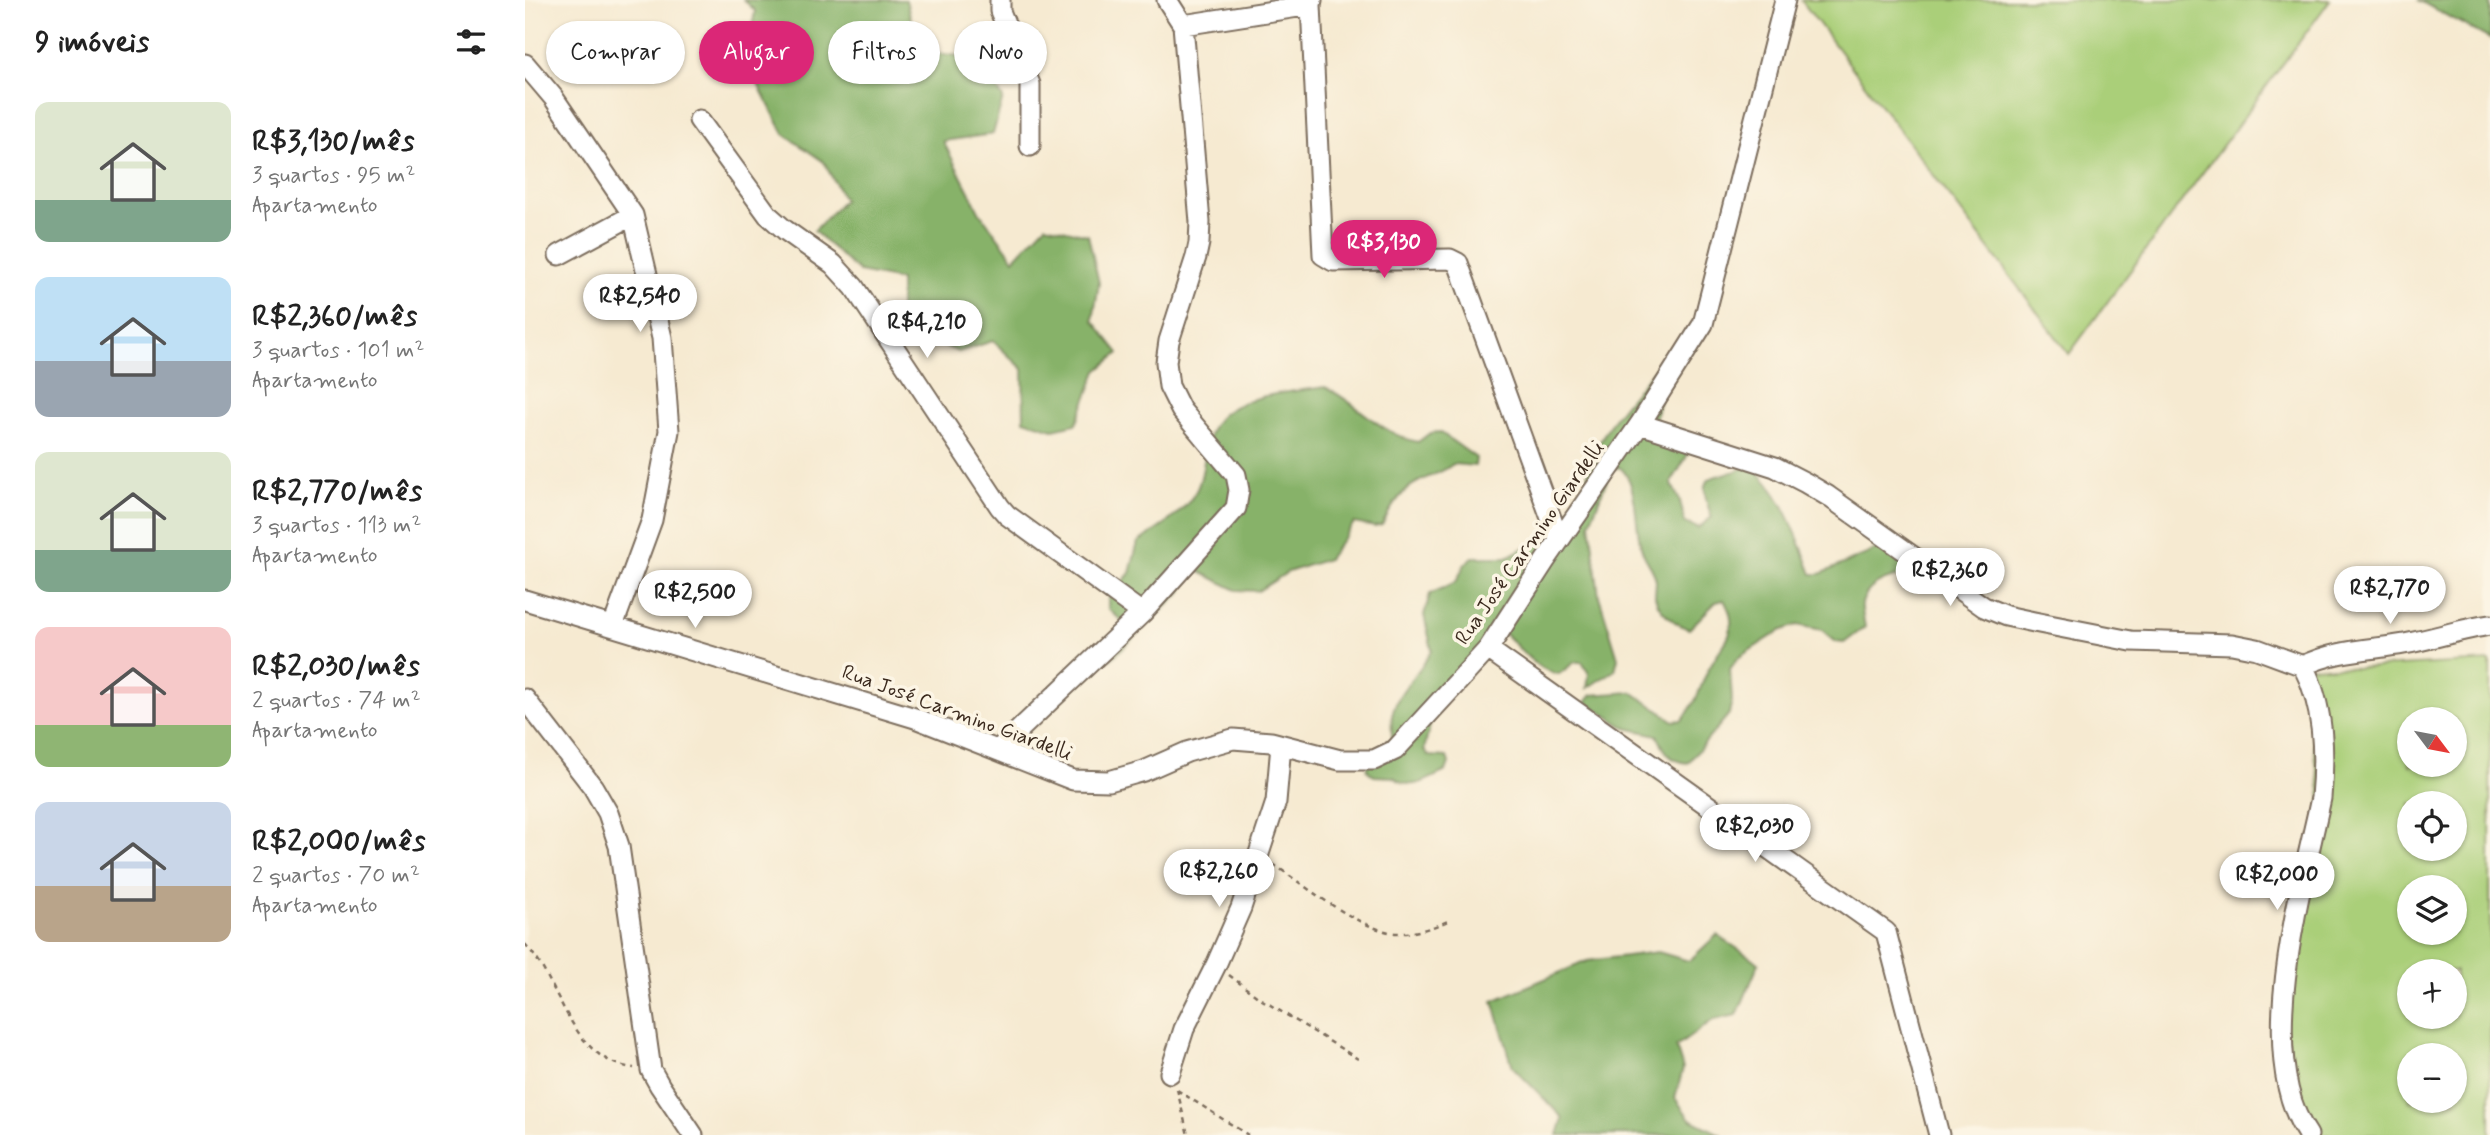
<!DOCTYPE html>
<html lang="pt">
<head>
<meta charset="utf-8">
<style>
  :root { --surface:#fff; --page:#f2f2f2; --text:#222; --muted:#767676; --accent:#db2777 }
  body { margin:0; font-family:Mynerve,sans-serif; background:var(--page); color:var(--text); height:100vh; display:flex; flex-direction:column; font-size:26px; white-space:nowrap }
  * { box-sizing:border-box; margin:0 }
  p { font-size:23px; color:var(--muted) }
  .icon { flex:none; width:38px; height:38px; fill:none; stroke:currentColor; stroke-width:2; stroke-linecap:round; stroke-linejoin:round }
  .map { position:relative; flex:1; overflow:hidden }
  .sheet { display:flex; flex-direction:column; background:var(--surface); width:525px }
  .sheet>* { flex:none }
  .guide { position:absolute; left:21px; top:21px; width:665px; height:63px; display:flex; gap:14px }
  .needle { width:46px; rotate:122deg }
  .fabs { position:absolute; left:1872px; top:707px; display:grid; gap:14px }
  .fabs a { display:grid; place-items:center; width:70px; height:70px; border-radius:50%; background:var(--surface); box-shadow:0 2px 5px #0004; font-size:35px }
  .price { position:absolute; translate:-50% -60px; padding:0 16px; border-radius:24px; background:#fff; color:#222; font-size:23px; line-height:46px; filter:drop-shadow(0 2px 4px #0008) }
  .price::after { content:''; position:absolute; left:50%; top:42px; width:21px; height:16px; margin-left:-10px; background:inherit; clip-path:polygon(0 0,100% 0,50% 100%) }
  .price.selected { background:var(--accent); color:#fff }
  ul { padding:0; list-style:none }
  li { display:flex; align-items:center; gap:21px; height:175px; padding:0 35px }
  li span { display:grid; place-items:center; flex:none; width:196px; height:140px; border-radius:14px; color:#555 }
  li>.icon { margin-inline-start:auto }
  span .icon { width:84px; height:84px; fill:#fffc; stroke-width:1 }
  li b { font-size:30px }
  h2 { display:flex; justify-content:space-between; align-items:center; height:84px; padding:0 35px; font-size:30px }
  .chip { padding:0 24px; border-radius:32px; background:var(--surface); box-shadow:0 2px 5px #0004; font-size:24px; line-height:63px }
  .chip.selected { background:var(--accent); color:#fff }
  main { display:flex; flex:1; min-height:0 }
  .map>svg:first-child { display:block }
</style>
</head>
<body>
<main>
<section class="sheet">
<h2>9 imóveis<svg class="icon" aria-label="filters" viewBox="0 0 24 24"><path d="M4 7h16M4 17h16"/><circle cx="9" cy="7" r="2"/><circle cx="15" cy="17" r="2"/></svg></h2>
<ul>
<li><span style="background:linear-gradient(#dfe7d0 70%,#7fa58c 0)"><svg class="icon" aria-label="home" viewBox="0 0 24 24"><path d="M3 11l9-7 9 7M6 9v11h12V9"/></svg></span><div><b>R$3,130/mês</b><p>3 quartos · 95 m²</p><p>Apartamento</p></div></li>
<li><span style="background:linear-gradient(#bfe0f5 60%,#9aa5b1 0)"><svg class="icon" aria-label="home" viewBox="0 0 24 24"><path d="M3 11l9-7 9 7M6 9v11h12V9"/></svg></span><div><b>R$2,360/mês</b><p>3 quartos · 101 m²</p><p>Apartamento</p></div></li>
<li><span style="background:linear-gradient(#dfe7d0 70%,#7fa58c 0)"><svg class="icon" aria-label="home" viewBox="0 0 24 24"><path d="M3 11l9-7 9 7M6 9v11h12V9"/></svg></span><div><b>R$2,770/mês</b><p>3 quartos · 113 m²</p><p>Apartamento</p></div></li>
<li><span style="background:linear-gradient(#f6c9c9 70%,#8fb573 0)"><svg class="icon" aria-label="home" viewBox="0 0 24 24"><path d="M3 11l9-7 9 7M6 9v11h12V9"/></svg></span><div><b>R$2,030/mês</b><p>2 quartos · 74 m²</p><p>Apartamento</p></div></li>
<li><span style="background:linear-gradient(#c9d6e8 60%,#b9a48a 0)"><svg class="icon" aria-label="home" viewBox="0 0 24 24"><path d="M3 11l9-7 9 7M6 9v11h12V9"/></svg></span><div><b>R$2,000/mês</b><p>2 quartos · 70 m²</p><p>Apartamento</p></div></li>
</ul>
</section>
<div class="map">
<svg width="1965" height="1135" viewBox="0 0 1965 1135">
  <rect width="100%" height="100%" fill="#fcf5e5"/>
  <filter id="ink" filterUnits="userSpaceOnUse"><feTurbulence type="fractalNoise" baseFrequency=".0143" numOctaves="2"/><feDisplacementMap in="SourceGraphic" scale="14" xChannelSelector="R" yChannelSelector="G"/><feConvolveMatrix kernelMatrix="1 2 1 2 8 2 1 2 1" color-interpolation-filters="sRGB"/></filter>
  <filter id="wash" filterUnits="userSpaceOnUse"><feTurbulence type="fractalNoise" baseFrequency=".00686" numOctaves="4" result="noise"/><feDisplacementMap in="SourceGraphic" scale="28" xChannelSelector="R" yChannelSelector="G"/><feGaussianBlur stdDeviation="1.57" result="paint"/><feColorMatrix in="noise" values="0 0 0 0 0 0 0 0 0 0 0 0 0 0 0 0 0 1.4 0 .05"/><feComposite in="paint" operator="in"/></filter>
  <g filter="url(#wash)">
    <rect width="100%" height="100%" fill="#f6ead1"/>
    <path fill="#aacf79" stroke="#727c4c" stroke-width="2" fill-rule="evenodd" d="M1276,0H1805L1544,354Z
      M1965,661V1135H1783L1758,1020L1796,798L1778,666L1833,668ZM1885,719H1930V765H1885ZM1885,803H1930V849H1885ZM1885,887H1930V933H1885ZM1885,971H1930V1017H1885ZM1885,1055H1930V1101H1885Z"/>
    <path fill="#87b269" stroke="#616e44" stroke-width="2" d="M219,0H381L386,20L402,52L451,58L478,98L468,134L418,141L455,213L489,259L521,225L563,235L574,283L568,320L594,353L572,371L551,424L528,429L499,420L498,369L468,341L433,352L395,335L375,314V280L334,272L289,231L319,200L299,162L259,134L221,61L230,11Z
      M1893,0H1965V39Z
      M1136,362L1140,373L1128,429L1163,441L1162,456L1146,483L1155,501L1160,523L1173,528L1187,517C1166,465 1193,483 1225,465C1259,493 1271,534 1287,574H1295L1353,549L1367,556L1388,574C1370,576 1342,581 1337,604C1336,610 1339,620 1340,627L1319,643L1311,642L1297,630L1272,625L1255,631L1213,658L1205,669L1207,699L1204,714L1163,763C1143,761 1140,751 1132,735L1101,728L1061,702L1066,695L1107,692L1149,721L1157,720C1176,698 1174,684 1188,661C1194,649 1205,641 1206,627C1207,616 1204,609 1199,600L1191,602L1164,629C1151,625 1133,611 1130,596C1130,591 1131,585 1131,580C1129,569 1120,560 1117,550C1109,528 1114,480 1094,467L1086,470L1065,523L1074,596L1093,658L1090,670L1062,688L1064,674L1057,662H1050L1034,674C1012,671 994,648 979,633L909,709L899,750L904,756L922,757L924,763L921,771C902,779 887,793 869,777L849,776L842,770L845,755L867,738C867,731 866,723 867,716C871,691 896,672 907,650L899,615L905,594L931,582L940,564L948,557H982L1004,545L1034,538L1040,513C1070,497 1056,492 1065,465C1078,424 1109,394 1136,362Z
      M800,387C833,403 856,435 893,442L905,433L915,432L951,458L950,466L928,464C917,473 906,475 893,482C876,490 865,509 857,525L850,527L829,523L803,559L763,572L733,591L711,590L665,567L647,577L660,581L657,592L585,660L598,627L596,620L583,609V599L605,573L613,542C633,530 662,510 672,489C684,464 675,428 702,411C730,393 768,392 800,387Z
      M1192,935L1234,963L1212,1015L1188,1020L1151,1047L1158,1069L1150,1098L1165,1119L1197,1135H1033L1038,1118L988,1067L968,1001L1062,961L1133,952L1164,961Z"/>
  </g>
  <g filter="url(#ink)">
    <g fill="none" stroke-linecap="round" stroke-linejoin="round">
      <g stroke="#7c6d5d" stroke-width="23">
        <path id="minor" d="M475,0V11L505,84V146
          M786,5L798,255L808,261L925,259L933,263L1034,540
          M658,25L786,5L787,0
          M0,64L28,97L108,215L137,338L144,431L127,520L88,626
          M174,120L243,215L260,230L308,264L329,287L475,507L482,515L617,613
          M34,255L108,215
          M1115,424L1250,467L1281,483L1303,496L1459,607L1481,616L1509,622L1606,641L1707,644L1732,649L1778,666C1799,706 1800,753 1796,798C1777,888 1727,1054 1783,1135
          M0,600L390,718L548,780L584,781L619,771L662,752L708,739L746,742L815,760H849L870,750L963,649L1020,561L1115,424L1178,324L1260,0
          M963,649L1361,932L1414,1135
          M1778,666C1810,650 1845,650 1879,644C1908,639 1936,629 1965,625
          M0,699L68,787L83,813L94,846L126,1070L135,1086L168,1135
          M473,750L617,613L711,508L714,490L711,475L656,410L644,386L641,362L644,341L671,257L674,243L675,222L658,25L642,0
          M645,1073L659,1029L691,965L716,908L751,802L756,745"/>
      </g>
      <path stroke="#7c6d5d" stroke-width="2.5" stroke-dasharray="5 5" stroke-linecap="butt" d="M748,864C779,885 834,930 871,933C890,934 906,928 923,921
        M0,944C37,984 45,1061 109,1068
        M704,975L734,998L833,1059
        M652,1089L663,1135
        M652,1090L723,1135"/>
      <use href="#minor" stroke="#fff" stroke-width="19"/>
    </g>
  </g>
  <g text-anchor="middle" dominant-baseline="central" stroke-width="7" stroke-linejoin="round" paint-order="stroke">
    <g font-size="21" fill="#3b2a1e" stroke="#fcf5e5">
      <text transform="translate(1005 543) rotate(-55)">Rua José Carmino Giardelli</text>
      <text transform="translate(432 713) rotate(20)">Rua José Carmino Giardelli</text>
    </g>
  </g>
</svg>
<div class="fabs">
<a><svg class="needle" viewBox="-14 -14 28 28"><path d="M0-13l5 13h-10z" fill="#e53935"/><path d="M0 13l5-13h-10z" fill="#767676"/></svg></a>
<a><svg class="icon" aria-label="locate" viewBox="0 0 24 24"><circle cx="12" cy="12" r="6"/><path d="M12 2v4M12 18v4M2 12h4M18 12h4"/></svg></a>
<a><svg class="icon" aria-label="layers" viewBox="0 0 24 24"><path d="M12 4l9 5-9 5-9-5zM3 14l9 5 9-5"/></svg></a>
<a>+</a>
<a>−</a>
</div>
<b class="price selected" style="left:859px;top:280px">R$3,130</b>
<b class="price" style="left:115px;top:334px">R$2,540</b>
<b class="price" style="left:402px;top:360px">R$4,210</b>
<b class="price" style="left:1425px;top:608px">R$2,360</b>
<b class="price" style="left:1865px;top:626px">R$2,770</b>
<b class="price" style="left:170px;top:630px">R$2,500</b>
<b class="price" style="left:1230px;top:864px">R$2,030</b>
<b class="price" style="left:694px;top:909px">R$2,260</b>
<b class="price" style="left:1752px;top:912px">R$2,000</b>
<div class="guide">
<a class="chip">Comprar</a>
<a class="chip selected">Alugar</a>
<a class="chip">Filtros</a>
<a class="chip">Novo</a>
</div>
</div>
</main>
</body>
</html>
